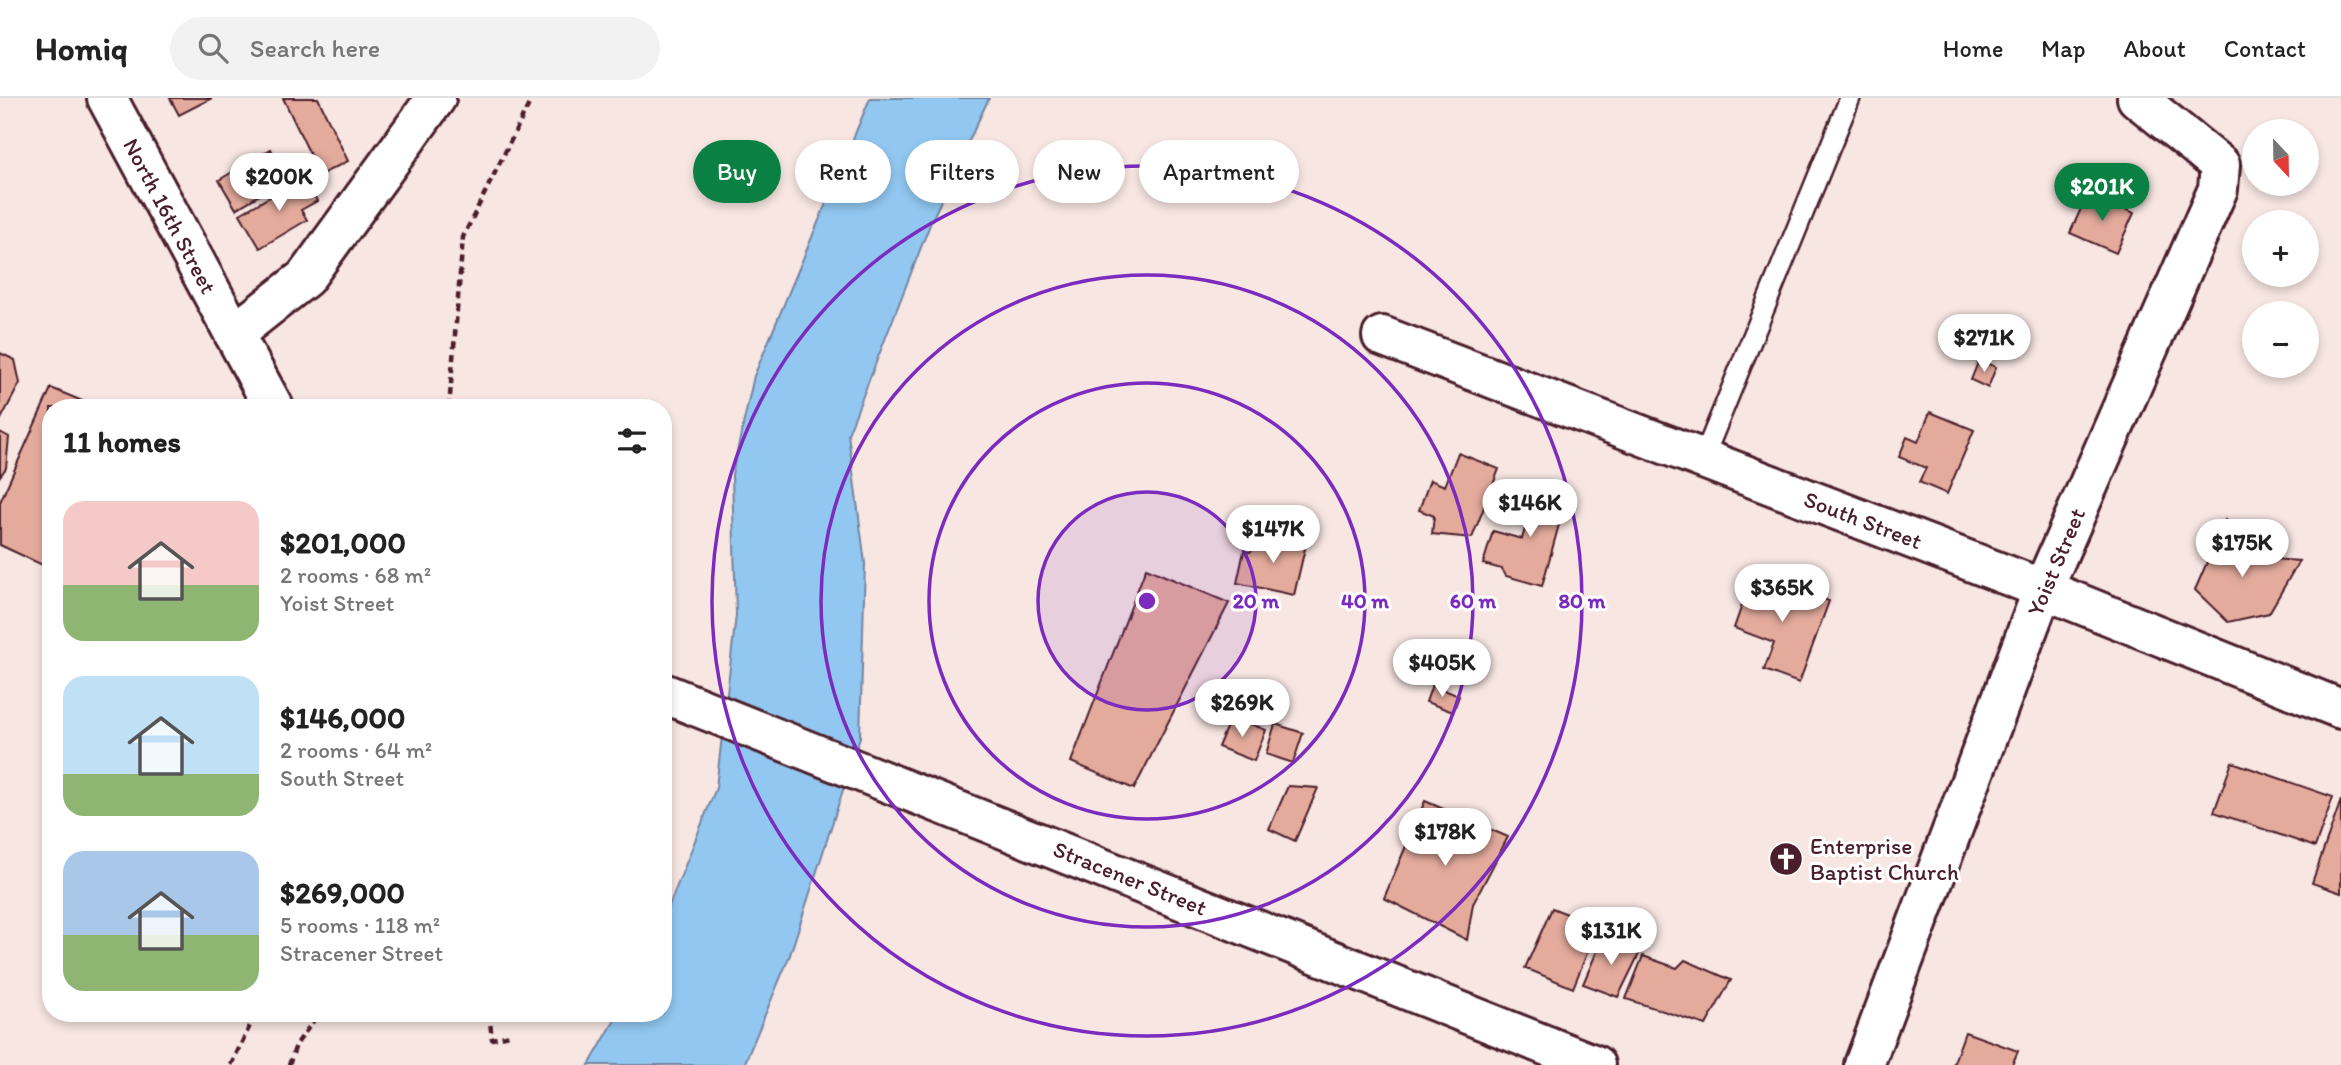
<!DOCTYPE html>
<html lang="en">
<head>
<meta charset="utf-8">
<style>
  :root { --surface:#fff; --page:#f2f2f2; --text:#222; --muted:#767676; --line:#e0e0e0; --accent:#0b8043 }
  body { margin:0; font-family:Itim,sans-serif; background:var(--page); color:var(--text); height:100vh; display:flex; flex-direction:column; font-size:26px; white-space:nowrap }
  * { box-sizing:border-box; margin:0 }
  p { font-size:23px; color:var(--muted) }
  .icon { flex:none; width:38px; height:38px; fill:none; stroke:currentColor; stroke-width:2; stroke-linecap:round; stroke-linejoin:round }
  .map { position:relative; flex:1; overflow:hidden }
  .details { position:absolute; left:42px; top:301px; width:630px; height:623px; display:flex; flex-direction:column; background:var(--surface); border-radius:28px; box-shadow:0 4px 10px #0003 }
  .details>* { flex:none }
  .top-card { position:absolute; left:693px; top:42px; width:665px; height:63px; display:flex; gap:14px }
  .needle { width:46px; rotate:158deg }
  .controls { position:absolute; left:2242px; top:21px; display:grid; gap:14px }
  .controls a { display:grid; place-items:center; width:77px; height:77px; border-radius:50%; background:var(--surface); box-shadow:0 4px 10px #0003; font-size:35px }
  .price { position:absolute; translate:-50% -60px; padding:0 16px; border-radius:24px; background:#fff; color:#222; font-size:23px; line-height:46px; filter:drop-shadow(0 2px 4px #0008) }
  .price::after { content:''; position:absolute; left:50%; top:42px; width:21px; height:16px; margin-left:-10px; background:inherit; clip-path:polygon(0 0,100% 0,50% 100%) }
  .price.selected { background:var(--accent); color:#fff }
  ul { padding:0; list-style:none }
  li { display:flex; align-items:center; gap:21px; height:175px; padding:0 21px }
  li span { display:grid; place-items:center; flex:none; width:196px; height:140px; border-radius:21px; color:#555 }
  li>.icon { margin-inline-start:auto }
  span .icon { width:84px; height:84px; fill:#fffc; stroke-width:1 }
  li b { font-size:30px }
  h2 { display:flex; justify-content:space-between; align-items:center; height:84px; padding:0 21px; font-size:30px }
  .tag { padding:0 24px; border-radius:32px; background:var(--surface); box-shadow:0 4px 10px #0003; font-size:24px; line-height:63px }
  .tag.selected { background:var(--accent); color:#fff }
  header { display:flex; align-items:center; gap:42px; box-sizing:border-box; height:98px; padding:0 35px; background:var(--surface); border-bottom:2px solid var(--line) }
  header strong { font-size:33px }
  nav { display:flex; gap:38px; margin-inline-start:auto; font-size:24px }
  .search { width:490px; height:63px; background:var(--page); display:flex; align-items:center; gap:18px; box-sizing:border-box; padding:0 24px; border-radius:38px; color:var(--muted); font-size:26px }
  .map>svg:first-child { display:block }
</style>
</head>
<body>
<header>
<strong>Homiq</strong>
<div class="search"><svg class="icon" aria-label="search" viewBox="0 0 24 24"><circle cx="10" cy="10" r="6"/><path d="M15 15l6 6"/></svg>Search here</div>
<nav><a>Home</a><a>Map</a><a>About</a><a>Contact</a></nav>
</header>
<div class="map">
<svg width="2341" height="967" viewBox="0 0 2341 967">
  <rect width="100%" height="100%" fill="#f7e6e2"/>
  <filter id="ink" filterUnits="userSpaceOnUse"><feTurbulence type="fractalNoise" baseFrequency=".0143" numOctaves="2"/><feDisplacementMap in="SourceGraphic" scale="14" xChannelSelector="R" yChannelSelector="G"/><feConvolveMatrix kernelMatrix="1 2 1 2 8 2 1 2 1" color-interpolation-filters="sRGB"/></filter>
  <g filter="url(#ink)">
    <path fill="#91c7f0" stroke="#7584a1" stroke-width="2" d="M870,0H989L931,124L848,336L865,465L860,639L790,857L744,967H589L619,915H663V823L716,690L736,517L732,376L754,278Z"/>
    <path fill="#e4ab9d" stroke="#4a1f2b" stroke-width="2" d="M170,0H212L179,17Z
      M283,0H318L348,63L320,77Z
      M271,51L279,66L291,59L299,73L236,111L219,82Z
      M304,79L317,103L301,112L307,122L260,150L240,116Z
      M2088,95L2134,115L2116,155L2070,135Z
      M0,255L15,262L20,285L0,323Z
      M1979,262L1996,269L1988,290L1971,282Z
      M51,290L99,310H51V471L0,447V404Z
      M1930,314L1974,332L1947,396L1919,384L1926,370L1899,359L1907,339L1918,344Z
      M0,334L9,339L6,370L0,378Z
      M1458,355L1499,371L1472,440L1432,436L1434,418L1419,412L1430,382L1445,388Z
      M1538,385L1568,394L1542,488L1506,478L1502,471L1483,466L1493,433L1522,441Z
      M2225,422L2258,460L2299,463L2269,515L2228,524L2195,492Z
      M1268,437L1306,446L1294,497L1237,485L1244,453L1250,454Z
      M1146,470L1229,505L1134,691L1071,664Z
      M1753,476L1829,503L1799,585L1764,572L1774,545L1734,530Z
      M1432,587L1459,598L1453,614L1426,604Z
      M1231,618L1266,632L1254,663L1218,649Z
      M1275,626L1303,635L1293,665L1266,656Z
      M2232,664L2333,699L2315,749L2214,714Z
      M1288,688L1318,690L1295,743L1269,731Z
      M2341,702V795L2312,785Z
      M1425,703L1508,739L1473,806L1467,842L1384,800Z
      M1552,810L1598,828L1573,890L1525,870Z
      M1603,839L1640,854L1618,899L1583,886Z
      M1643,858L1677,870L1685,862L1731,882L1706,927L1626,901Z
      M1965,934L2018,953L2012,967H1953Z"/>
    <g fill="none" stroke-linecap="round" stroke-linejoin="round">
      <g stroke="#4a1f2b" stroke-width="24">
        <path id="service" d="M1703,361L1850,0"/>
      </g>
      <g stroke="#4a1f2b" stroke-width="44">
        <path id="minor" d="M234,236L305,180L436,0
          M1382,238L2043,491L2341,611
          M1864,967L2043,491L2218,91L2220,67L2137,0"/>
      </g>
      <g stroke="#4a1f2b" stroke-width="44">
        <path id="tertiary" d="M107,0L274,310
          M663,595L1595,967"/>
      </g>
      <path stroke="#4a1f2b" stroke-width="4.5" stroke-dasharray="7 5" stroke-linecap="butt" d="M449,310L463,139L532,0
        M489,915L492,941L510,937
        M231,967L256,915
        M289,967L296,947L319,915"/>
      <use href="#service" stroke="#fff" stroke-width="19"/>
      <use href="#minor" stroke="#fff" stroke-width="38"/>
      <use href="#tertiary" stroke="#fff" stroke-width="38"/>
    </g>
  </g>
  <circle cx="1147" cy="503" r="109" fill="#7b2cbf" fill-opacity=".12"/>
  <g fill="none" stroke="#7b2cbf" stroke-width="3.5">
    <circle cx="1147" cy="503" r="109"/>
    <circle cx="1147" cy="503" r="218"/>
    <circle cx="1147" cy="503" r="326"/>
    <circle cx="1147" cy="503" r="435"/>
  </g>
  <defs>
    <g id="church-disc" transform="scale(1.75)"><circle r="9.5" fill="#4a1f2b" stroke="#fff"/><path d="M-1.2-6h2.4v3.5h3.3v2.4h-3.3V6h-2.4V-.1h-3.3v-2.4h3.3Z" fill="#fff"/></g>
  </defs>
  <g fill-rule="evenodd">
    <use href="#church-disc" x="1786" y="761"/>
  </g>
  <g text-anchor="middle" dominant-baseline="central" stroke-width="6" stroke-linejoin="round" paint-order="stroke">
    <g font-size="23" fill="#4a1f2b" stroke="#fff">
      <text transform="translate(170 118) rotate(62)">North 16th Street</text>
      <text transform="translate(1863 422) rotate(21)">South Street</text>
      <text transform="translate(2056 464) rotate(-67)">Yoist Street</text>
      <text transform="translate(1130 780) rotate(22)">Stracener Street</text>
    </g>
    <g font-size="23" fill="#4a1f2b" stroke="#fff" text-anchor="start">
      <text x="1810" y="748">Enterprise<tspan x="1810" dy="26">Baptist Church</tspan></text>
    </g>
  </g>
  <circle cx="1147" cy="503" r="10" fill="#7b2cbf" stroke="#fff" stroke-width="3.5"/>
  <g font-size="21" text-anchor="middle" font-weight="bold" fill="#7b2cbf" stroke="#fff" stroke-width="6" stroke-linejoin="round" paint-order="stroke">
    <text x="1256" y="510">20 m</text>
    <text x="1365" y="510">40 m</text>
    <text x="1473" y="510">60 m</text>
    <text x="1582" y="510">80 m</text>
  </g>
</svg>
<div class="controls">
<a><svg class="needle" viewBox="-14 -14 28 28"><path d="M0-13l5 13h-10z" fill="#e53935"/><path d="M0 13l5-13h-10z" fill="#767676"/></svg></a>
<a>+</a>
<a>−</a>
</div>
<b class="price" style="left:279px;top:115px">$200K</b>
<b class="price selected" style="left:2102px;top:125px">$201K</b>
<b class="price" style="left:1984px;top:276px">$271K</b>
<b class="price" style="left:1530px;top:441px">$146K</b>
<b class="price" style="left:1273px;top:467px">$147K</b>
<b class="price" style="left:2242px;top:481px">$175K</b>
<b class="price" style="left:1782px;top:526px">$365K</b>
<b class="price" style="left:1442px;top:601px">$405K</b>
<b class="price" style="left:1242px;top:641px">$269K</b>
<b class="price" style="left:1445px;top:770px">$178K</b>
<b class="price" style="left:1611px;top:869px">$131K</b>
<div class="top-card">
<a class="tag selected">Buy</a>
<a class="tag">Rent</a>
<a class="tag">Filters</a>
<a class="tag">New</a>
<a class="tag">Apartment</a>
</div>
<section class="details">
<h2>11 homes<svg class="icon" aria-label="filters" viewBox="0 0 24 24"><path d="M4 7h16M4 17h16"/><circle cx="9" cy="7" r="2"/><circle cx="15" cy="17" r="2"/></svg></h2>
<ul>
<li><span style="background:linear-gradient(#f6c9c9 60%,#8fb573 0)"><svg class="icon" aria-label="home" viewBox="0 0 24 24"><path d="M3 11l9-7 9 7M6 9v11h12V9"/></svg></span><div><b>$201,000</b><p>2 rooms · 68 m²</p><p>Yoist Street</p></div></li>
<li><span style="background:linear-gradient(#bfe0f5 70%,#8fb573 0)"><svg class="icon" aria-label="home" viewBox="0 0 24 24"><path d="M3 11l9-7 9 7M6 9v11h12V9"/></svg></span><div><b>$146,000</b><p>2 rooms · 64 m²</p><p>South Street</p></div></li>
<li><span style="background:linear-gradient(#a9c7e8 60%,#8fb573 0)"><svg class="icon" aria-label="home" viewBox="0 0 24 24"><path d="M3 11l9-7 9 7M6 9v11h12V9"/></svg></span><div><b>$269,000</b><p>5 rooms · 118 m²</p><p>Stracener Street</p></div></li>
</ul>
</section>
</div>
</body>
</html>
